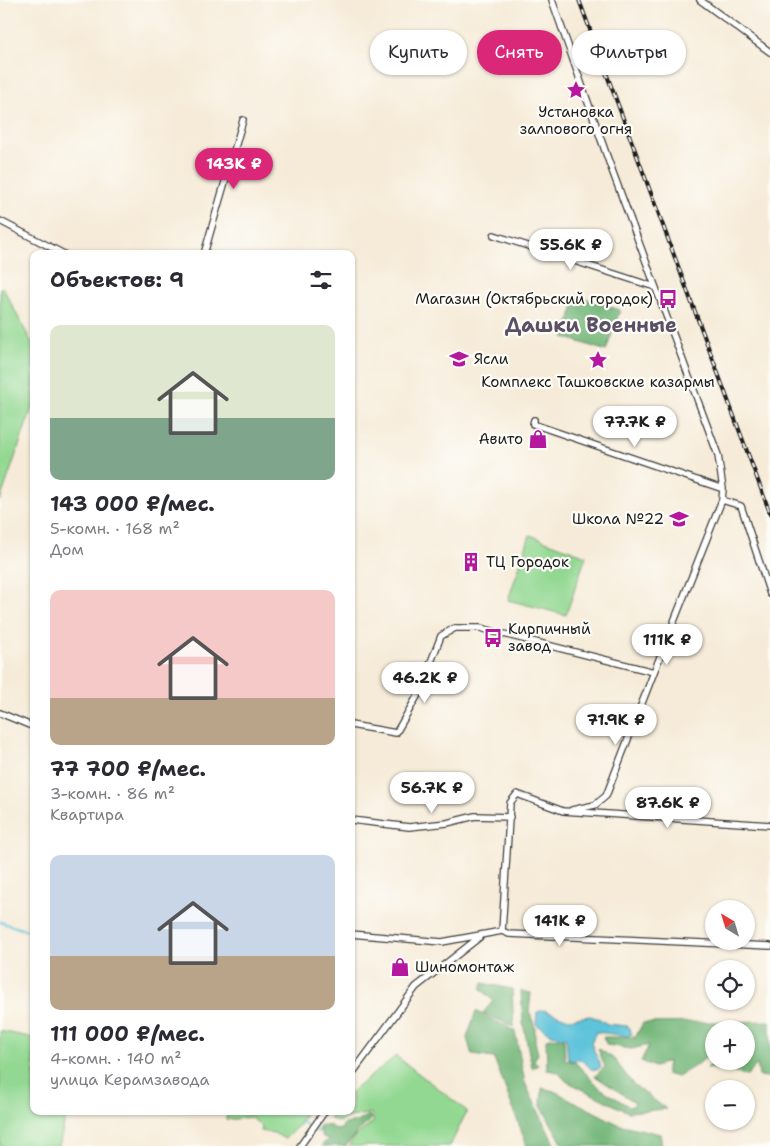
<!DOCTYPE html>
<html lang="ru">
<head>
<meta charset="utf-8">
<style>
  :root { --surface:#fff; --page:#f7f7f7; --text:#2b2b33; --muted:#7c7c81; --accent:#db2777 }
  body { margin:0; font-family:"Shantell Sans",sans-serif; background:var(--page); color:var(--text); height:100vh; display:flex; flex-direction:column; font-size:19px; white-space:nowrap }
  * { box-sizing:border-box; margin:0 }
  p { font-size:16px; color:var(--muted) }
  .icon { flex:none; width:28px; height:28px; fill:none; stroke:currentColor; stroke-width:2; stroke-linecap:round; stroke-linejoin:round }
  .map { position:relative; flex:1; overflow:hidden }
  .drawer { position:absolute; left:30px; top:250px; width:325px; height:865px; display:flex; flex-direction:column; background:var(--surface); border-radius:10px; box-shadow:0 1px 4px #0004 }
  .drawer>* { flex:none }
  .guide { position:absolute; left:370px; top:30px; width:325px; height:45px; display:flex; gap:10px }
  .needle { width:32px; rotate:322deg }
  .tools { position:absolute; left:705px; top:900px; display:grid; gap:10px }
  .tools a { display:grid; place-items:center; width:50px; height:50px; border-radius:50%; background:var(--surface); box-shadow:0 1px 4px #0004; font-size:25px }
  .price { position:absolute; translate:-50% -42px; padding:0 11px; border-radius:18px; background:#fff; color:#222; font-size:16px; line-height:32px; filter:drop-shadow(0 1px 2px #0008) }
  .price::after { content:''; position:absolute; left:50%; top:30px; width:15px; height:11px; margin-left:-8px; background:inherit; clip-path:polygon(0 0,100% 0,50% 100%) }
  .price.selected { background:var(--accent); color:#fff }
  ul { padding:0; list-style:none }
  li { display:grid; align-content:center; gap:10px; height:265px; padding:0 20px }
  li span { display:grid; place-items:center; height:155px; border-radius:10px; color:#555 }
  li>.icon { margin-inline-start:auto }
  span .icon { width:90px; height:90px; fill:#fffc; stroke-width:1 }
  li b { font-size:21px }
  h2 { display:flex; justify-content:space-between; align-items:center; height:60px; padding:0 20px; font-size:21px }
  .chip { padding:0 18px; border-radius:22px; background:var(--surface); box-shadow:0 1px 4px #0004; font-size:18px; line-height:45px }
  .chip.selected { background:var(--accent); color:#fff }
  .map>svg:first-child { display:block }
</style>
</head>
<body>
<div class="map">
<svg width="770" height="1146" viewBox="0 0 770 1146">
  <rect width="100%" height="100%" fill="#fdfcf7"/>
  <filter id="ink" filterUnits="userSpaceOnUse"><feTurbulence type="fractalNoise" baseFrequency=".02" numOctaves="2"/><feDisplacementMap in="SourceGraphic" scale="10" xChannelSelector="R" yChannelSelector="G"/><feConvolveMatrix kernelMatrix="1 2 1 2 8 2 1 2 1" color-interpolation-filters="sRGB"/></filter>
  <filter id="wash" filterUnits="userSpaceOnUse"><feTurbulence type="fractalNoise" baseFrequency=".0096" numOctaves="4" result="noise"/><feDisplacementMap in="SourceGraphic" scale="20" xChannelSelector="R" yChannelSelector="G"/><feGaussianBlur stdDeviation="1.12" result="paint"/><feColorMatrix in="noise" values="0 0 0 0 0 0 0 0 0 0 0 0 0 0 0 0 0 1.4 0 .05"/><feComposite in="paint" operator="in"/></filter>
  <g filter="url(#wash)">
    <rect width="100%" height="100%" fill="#f6ebd8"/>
    <path fill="#93d892" stroke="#587a57" d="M0,288H3L33,345L34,402L0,501Z
      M530,535L586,556L566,615L508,600Z
      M0,1031L34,1038V1111H67L59,1146H0Z
      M396,1056L467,1111L450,1146H349L354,1137L374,1121L371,1113L346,1118L339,1122L329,1118L335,1111H351V1092Z
      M227,1111H306L300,1124L285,1139L274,1133L261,1131L262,1127L250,1117L226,1120Z"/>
    <path fill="#76b87c" stroke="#496a4c" d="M577,296L620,310L606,351L564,337Z
      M483,983L512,989L514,1027L483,1013L493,1001L481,989Z
      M521,991L531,993L529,1011L535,1027V1041L538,1054L534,1060L538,1065L532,1068L523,1023Z
      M476,1011L515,1031L525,1083L555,1146H527L494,1058L472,1055L467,1038Z
      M770,1021V1074L768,1077L759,1076L757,1064L747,1076L726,1070L707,1068L714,1061H746V1029H714V1051L698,1064L677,1077L666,1074L668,1061L655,1067L641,1061L649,1045L631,1049L607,1045L603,1037H635L643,1023Z
      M550,1038L564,1039L565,1059L576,1063L600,1088L630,1107L636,1103L595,1076L605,1067L598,1048L614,1059L633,1084L666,1109L628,1112L566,1081L558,1072L547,1070L546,1039Z
      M542,1088L554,1091L618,1124L660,1134L662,1146H564L541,1106Z
      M369,1115L372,1119L357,1132L346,1146H321L328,1139L323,1137L318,1128L320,1125L331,1126L337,1130L341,1129L344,1124L357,1122Z"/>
    <path fill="#5dc3da" stroke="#3c707b" d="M544,1010L569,1019L590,1016L600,1019L607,1024L628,1026L632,1034L628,1036L596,1032L591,1043L601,1067L597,1070L591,1069L582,1060L572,1061L568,1058L566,1038L552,1035L536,1024L537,1012Z"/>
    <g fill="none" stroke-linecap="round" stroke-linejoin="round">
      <path stroke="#5dc3da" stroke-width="2" d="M0,922L34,933
        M299,1120L309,1127
        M315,1130L318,1132"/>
    </g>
  </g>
  <g filter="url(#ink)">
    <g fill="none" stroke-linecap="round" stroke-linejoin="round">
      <g stroke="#3d3b38" stroke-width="8">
        <path id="minor" d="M700,0L770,52
          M0,221L64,254
          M494,235L655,287
          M204,254L243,120
          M534,420L533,424L723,489
          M722,500L741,506L770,594
          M0,713L34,727
          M351,725L396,733L419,693L441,636L455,628H480L654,672L722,500L723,489L718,455L609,162L552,0
          M572,810L595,805L606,796L654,672
          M351,820L409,827L447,823L475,816L510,817
          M502,931L510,803L517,794L563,811L770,825
          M351,934L442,942L502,931L509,934L770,946
          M351,1075L416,987L481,936
          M300,1146L325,1111"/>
      </g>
      <use href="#minor" stroke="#fff" stroke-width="5.5"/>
      <g stroke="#1c1c1c" stroke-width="4">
        <path id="rail" d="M579,0L770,513"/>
      </g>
      <use href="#rail" stroke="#fdfcf7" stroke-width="2" stroke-dasharray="5.5" stroke-linecap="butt"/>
    </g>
  </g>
  <defs>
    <g id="sight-bare" transform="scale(1.5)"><path d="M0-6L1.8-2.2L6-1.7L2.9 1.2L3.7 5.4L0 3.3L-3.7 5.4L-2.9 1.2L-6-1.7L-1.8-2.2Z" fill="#b5179e" stroke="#fdfcf7" stroke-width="2.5" paint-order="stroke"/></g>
    <g id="bus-bare" transform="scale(1.5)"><path d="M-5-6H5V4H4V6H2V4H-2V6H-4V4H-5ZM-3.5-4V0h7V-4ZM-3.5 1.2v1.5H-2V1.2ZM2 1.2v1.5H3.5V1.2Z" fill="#b5179e" stroke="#fdfcf7" stroke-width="2.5" paint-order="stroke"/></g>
    <g id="school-bare" transform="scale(1.5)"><path d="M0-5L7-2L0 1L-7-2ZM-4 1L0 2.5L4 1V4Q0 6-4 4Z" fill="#b5179e" stroke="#fdfcf7" stroke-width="2.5" paint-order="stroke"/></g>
    <g id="shop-bare" transform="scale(1.5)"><path d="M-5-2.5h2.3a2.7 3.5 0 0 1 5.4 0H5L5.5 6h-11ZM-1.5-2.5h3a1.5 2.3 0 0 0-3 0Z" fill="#b5179e" stroke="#fdfcf7" stroke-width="2.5" paint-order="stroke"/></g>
    <g id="building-bare" transform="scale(1.5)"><path d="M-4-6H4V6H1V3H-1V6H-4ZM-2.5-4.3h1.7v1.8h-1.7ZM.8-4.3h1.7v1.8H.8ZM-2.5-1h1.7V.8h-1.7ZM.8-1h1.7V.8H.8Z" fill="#b5179e" stroke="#fdfcf7" stroke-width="2.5" paint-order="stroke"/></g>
  </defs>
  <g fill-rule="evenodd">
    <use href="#sight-bare" x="576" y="90"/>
    <use href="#bus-bare" x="668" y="299"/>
    <use href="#school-bare" x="459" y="359"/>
    <use href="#sight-bare" x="598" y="360"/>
    <use href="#shop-bare" x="538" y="439"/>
    <use href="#school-bare" x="679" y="519"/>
    <use href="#building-bare" x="471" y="562"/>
    <use href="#bus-bare" x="493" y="638"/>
    <use href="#shop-bare" x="400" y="967"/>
  </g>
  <g text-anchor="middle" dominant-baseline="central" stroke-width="4.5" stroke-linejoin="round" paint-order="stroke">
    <g font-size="15" fill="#1c1c1c" stroke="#fdfcf7" text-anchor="start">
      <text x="576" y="112" text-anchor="middle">Установка<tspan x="576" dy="17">залпового огня</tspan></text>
      <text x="653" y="299" text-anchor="end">Магазин (Октябрьский городок)</text>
      <text x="474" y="359">Ясли</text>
      <text x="598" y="382" text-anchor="middle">Комплекс Ташковские казармы</text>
      <text x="523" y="439" text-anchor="end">Авито</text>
      <text x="664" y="519" text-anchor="end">Школа №22</text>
      <text x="486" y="562">ТЦ Городок</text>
      <text x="508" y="629">Кирпичный<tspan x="508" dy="17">завод</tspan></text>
      <text x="415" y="967">Шиномонтаж</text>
    </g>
    <g font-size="20" font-weight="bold" fill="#5a5065" stroke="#fdfcf7">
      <text x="591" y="325">Дашки Военные</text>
    </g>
  </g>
</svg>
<div class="tools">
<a><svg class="needle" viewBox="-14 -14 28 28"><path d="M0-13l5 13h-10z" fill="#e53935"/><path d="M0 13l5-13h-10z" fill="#7c7c81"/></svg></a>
<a><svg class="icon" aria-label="locate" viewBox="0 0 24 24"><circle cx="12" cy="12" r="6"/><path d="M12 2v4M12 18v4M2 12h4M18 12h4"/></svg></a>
<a>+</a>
<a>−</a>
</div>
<b class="price selected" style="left:234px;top:190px">143K ₽</b>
<b class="price" style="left:571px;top:271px">55.6K ₽</b>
<b class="price" style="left:635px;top:448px">77.7K ₽</b>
<b class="price" style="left:667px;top:666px">111K ₽</b>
<b class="price" style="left:425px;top:704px">46.2K ₽</b>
<b class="price" style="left:616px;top:746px">71.9K ₽</b>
<b class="price" style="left:432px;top:814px">56.7K ₽</b>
<b class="price" style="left:668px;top:829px">87.6K ₽</b>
<b class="price" style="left:560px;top:947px">141K ₽</b>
<div class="guide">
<a class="chip">Купить</a>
<a class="chip selected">Снять</a>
<a class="chip">Фильтры</a>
</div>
<section class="drawer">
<h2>Объектов: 9<svg class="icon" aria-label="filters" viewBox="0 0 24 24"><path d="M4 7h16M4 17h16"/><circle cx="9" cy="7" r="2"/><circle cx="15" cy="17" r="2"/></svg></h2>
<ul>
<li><span style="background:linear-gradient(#dfe7d0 60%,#7fa58c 0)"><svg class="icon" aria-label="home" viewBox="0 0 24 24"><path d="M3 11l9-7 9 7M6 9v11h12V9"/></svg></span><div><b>143 000 ₽/мес.</b><p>5-комн. · 168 m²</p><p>Дом</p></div></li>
<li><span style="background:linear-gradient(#f6c9c9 70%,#b9a48a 0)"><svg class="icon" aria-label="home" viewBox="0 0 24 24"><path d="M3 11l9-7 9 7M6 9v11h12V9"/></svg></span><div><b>77 700 ₽/мес.</b><p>3-комн. · 86 m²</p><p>Квартира</p></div></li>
<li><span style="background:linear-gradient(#c9d6e8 65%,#b9a48a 0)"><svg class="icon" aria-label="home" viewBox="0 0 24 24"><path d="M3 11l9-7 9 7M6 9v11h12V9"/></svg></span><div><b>111 000 ₽/мес.</b><p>4-комн. · 140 m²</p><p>улица Керамзавода</p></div></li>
</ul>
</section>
</div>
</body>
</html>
